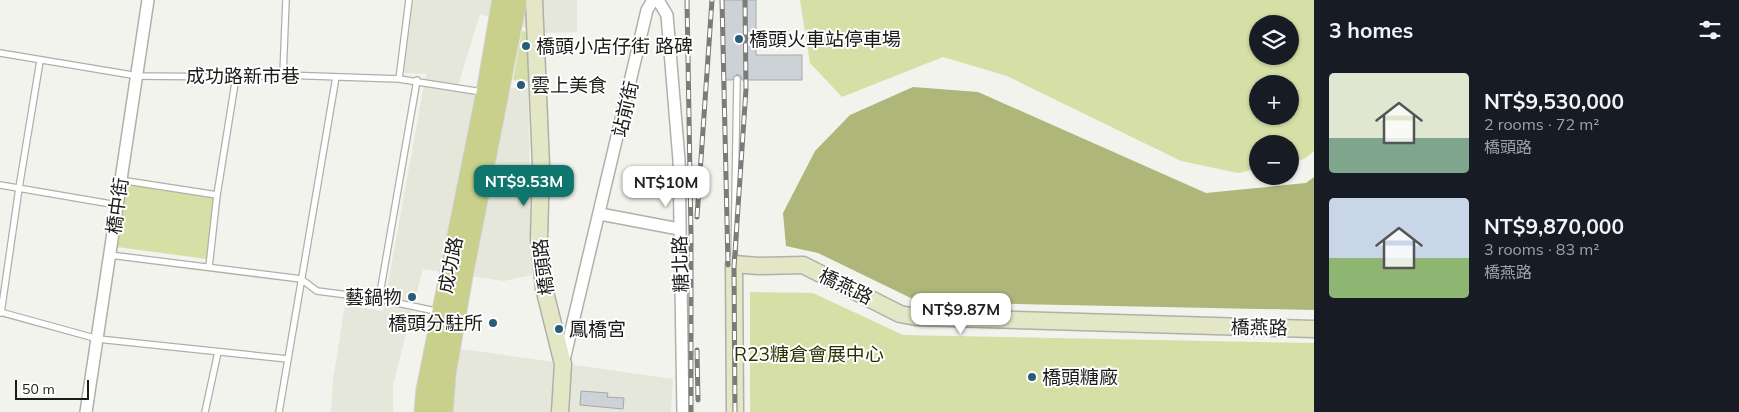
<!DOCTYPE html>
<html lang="en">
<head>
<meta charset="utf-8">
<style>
  :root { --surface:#171b24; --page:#20242c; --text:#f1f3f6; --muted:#9ea1a6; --accent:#0f766e }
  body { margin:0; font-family:Mulish,"Noto Sans TC",sans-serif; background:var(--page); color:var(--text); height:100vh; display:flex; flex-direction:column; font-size:19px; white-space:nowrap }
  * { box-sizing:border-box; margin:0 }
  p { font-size:16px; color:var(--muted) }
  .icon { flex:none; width:28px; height:28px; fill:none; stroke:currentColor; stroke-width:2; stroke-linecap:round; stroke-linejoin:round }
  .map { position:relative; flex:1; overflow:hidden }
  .details { display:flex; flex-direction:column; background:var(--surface); width:425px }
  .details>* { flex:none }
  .tools { position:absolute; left:1249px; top:15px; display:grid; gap:10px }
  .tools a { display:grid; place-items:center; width:50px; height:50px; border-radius:50%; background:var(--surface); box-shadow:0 1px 4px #0004; font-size:25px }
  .scale { position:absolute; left:15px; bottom:12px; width:74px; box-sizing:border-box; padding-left:5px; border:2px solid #1b1b19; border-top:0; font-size:14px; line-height:18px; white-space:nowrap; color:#1b1b19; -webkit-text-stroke:4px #fff; paint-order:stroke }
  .price { position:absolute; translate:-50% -42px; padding:0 11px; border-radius:10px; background:#fff; color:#222; font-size:16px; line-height:32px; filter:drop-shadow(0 1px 2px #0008) }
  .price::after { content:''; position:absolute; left:50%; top:30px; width:15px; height:11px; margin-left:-8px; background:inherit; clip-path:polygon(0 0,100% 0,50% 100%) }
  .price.active { background:var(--accent); color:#fff }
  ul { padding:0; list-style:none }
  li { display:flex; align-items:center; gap:15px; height:125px; padding:0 15px }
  li span { display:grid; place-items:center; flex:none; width:140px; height:100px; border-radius:5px; color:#555 }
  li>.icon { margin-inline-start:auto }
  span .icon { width:60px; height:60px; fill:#fffc; stroke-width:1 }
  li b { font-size:21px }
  h2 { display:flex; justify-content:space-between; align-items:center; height:60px; padding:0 15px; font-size:21px }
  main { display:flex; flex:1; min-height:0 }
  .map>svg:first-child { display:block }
</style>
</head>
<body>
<main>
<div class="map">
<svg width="1314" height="412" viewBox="0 0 1314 412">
  <rect width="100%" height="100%" fill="#f2f3ed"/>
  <path fill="#e5e7da" d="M413,0H577V32L545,33L480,14L457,89L528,88L532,275L504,281L423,269L393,385V412H331L333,380L345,305L383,311L426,74L404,73Z
    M455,348L673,379L671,412H454Z"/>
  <path fill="#d6dfa6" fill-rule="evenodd" d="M800,0H1314V151L1304,159L1290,162V144H1258L1257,169L1238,173L1181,161L1007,76L943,57L842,97L810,63ZM1258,24H1290V56H1258ZM1258,84H1290V116H1258Z
    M522,31L531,33V82L513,80Z
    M127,181L214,192L207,259L117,247Z
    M750,292L813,293L903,335L1314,343V412H750Z"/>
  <path fill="#aeb67a" d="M913,87L978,92L1206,193L1306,183L1314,177V310L919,302L818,253L786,246L783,213L815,151L850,115Z"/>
  <path fill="#ccd2d6" stroke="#a3a9ac" d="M723,0H756V55H802V80H742L741,76L737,74L732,80H724Z
    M581,391L608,393L607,397L624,398L623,409L580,405Z"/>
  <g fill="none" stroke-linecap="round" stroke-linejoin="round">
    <g stroke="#afb0aa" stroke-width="8">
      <path id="lane" d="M0,53L138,76L236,77L283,75L399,79L482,92
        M283,75L286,0
        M399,79L409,0
        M120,180L217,195
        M0,185L117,205
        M110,255L301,279L317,291L379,299L440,312
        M734,261L737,79
        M209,267L217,195L236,77
        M379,299L417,80
        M0,312L98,339L288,359
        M1,313L19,188L40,61
        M205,412L218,352
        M279,412L336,77"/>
    </g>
    <g stroke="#afb0aa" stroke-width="14">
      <path id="street" d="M658,0L667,15L679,160L683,412
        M600,214L679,229
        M564,360L647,10L653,0
        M86,412L148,0"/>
    </g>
    <g stroke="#afb0aa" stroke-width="19">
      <path id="secondary" d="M534,0L541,165L539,239L544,288L563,364L560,412
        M735,412L734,264L758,266L803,265L900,314L916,317L1314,329"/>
    </g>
    <g stroke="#d1d1d1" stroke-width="21">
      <path id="primary" d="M424,412L426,390L486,93L502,0
        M443,412L446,373L464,270L517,0"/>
    </g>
    <use href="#lane" stroke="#fff" stroke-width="5.5"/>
    <use href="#street" stroke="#fff" stroke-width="11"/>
    <use href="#secondary" stroke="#e4e7c5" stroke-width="16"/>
    <use href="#primary" stroke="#c8d08b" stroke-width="19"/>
    <g stroke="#7b7b78" stroke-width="5">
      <path id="rail" d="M687,0L691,234V412
        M722,0L728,265
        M697,217L712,0
        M697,350L698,400
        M735,412L734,267L746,89L745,0"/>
    </g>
    <use href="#rail" stroke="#fff" stroke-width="3" stroke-dasharray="9" stroke-linecap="butt"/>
  </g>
  <g fill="#285c78" stroke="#fff" stroke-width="2">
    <circle cx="739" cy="39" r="5"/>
    <circle cx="526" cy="46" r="5"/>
    <circle cx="521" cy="85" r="5"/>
    <circle cx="412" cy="297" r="5"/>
    <circle cx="493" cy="323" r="5"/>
    <circle cx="559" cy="329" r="5"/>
    <circle cx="1032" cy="377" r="5"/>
  </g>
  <g text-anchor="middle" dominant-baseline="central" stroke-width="4" stroke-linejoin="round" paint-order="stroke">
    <g font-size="19" fill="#1b1b19" stroke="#fff" text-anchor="start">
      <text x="749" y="39">橋頭火車站停車場</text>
      <text x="536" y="46">橋頭小店仔街 路碑</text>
      <text x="531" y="85">雲上美食</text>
      <text x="402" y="297" text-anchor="end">藝鍋物</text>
      <text x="483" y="323" text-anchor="end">橋頭分駐所</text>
      <text x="569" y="329">鳳橋宮</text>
      <text x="1042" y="377">橋頭糖廠</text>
    </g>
    <g font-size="19" fill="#1b1b19" stroke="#fff">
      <text x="243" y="76">成功路新市巷</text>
      <text transform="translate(625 109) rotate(-77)">站前街</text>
      <text transform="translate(117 206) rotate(-82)">橋中街</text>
      <text transform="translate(680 264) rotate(-92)">糖北路</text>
      <text transform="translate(450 265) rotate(-79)">成功路</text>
      <text transform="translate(543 267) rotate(-97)">橋頭路</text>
      <text transform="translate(846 286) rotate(26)">橋燕路</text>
      <text transform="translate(1259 327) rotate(1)">橋燕路</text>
    </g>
    <g font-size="19" fill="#2d3101" stroke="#fff">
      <text x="809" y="354">R23糖倉會展中心</text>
    </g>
  </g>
</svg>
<div class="tools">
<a><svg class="icon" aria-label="layers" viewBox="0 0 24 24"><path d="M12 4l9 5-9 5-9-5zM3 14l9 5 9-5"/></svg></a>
<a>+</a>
<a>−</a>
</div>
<div class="scale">50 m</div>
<b class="price active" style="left:524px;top:207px">NT$9.53M</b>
<b class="price" style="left:666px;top:208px">NT$10M</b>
<b class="price" style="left:961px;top:335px">NT$9.87M</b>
</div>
<section class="details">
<h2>3 homes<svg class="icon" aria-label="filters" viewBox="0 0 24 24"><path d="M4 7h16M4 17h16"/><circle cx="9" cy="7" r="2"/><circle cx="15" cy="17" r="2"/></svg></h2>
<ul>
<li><span style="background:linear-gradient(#dfe7d0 65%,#7fa58c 0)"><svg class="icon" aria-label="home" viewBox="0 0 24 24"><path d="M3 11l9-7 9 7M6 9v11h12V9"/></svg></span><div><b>NT$9,530,000</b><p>2 rooms · 72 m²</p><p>橋頭路</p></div></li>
<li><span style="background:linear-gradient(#c9d6e8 60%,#8fb573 0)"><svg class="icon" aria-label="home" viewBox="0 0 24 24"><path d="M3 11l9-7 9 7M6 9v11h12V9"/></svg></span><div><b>NT$9,870,000</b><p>3 rooms · 83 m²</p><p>橋燕路</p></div></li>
</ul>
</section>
</main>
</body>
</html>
